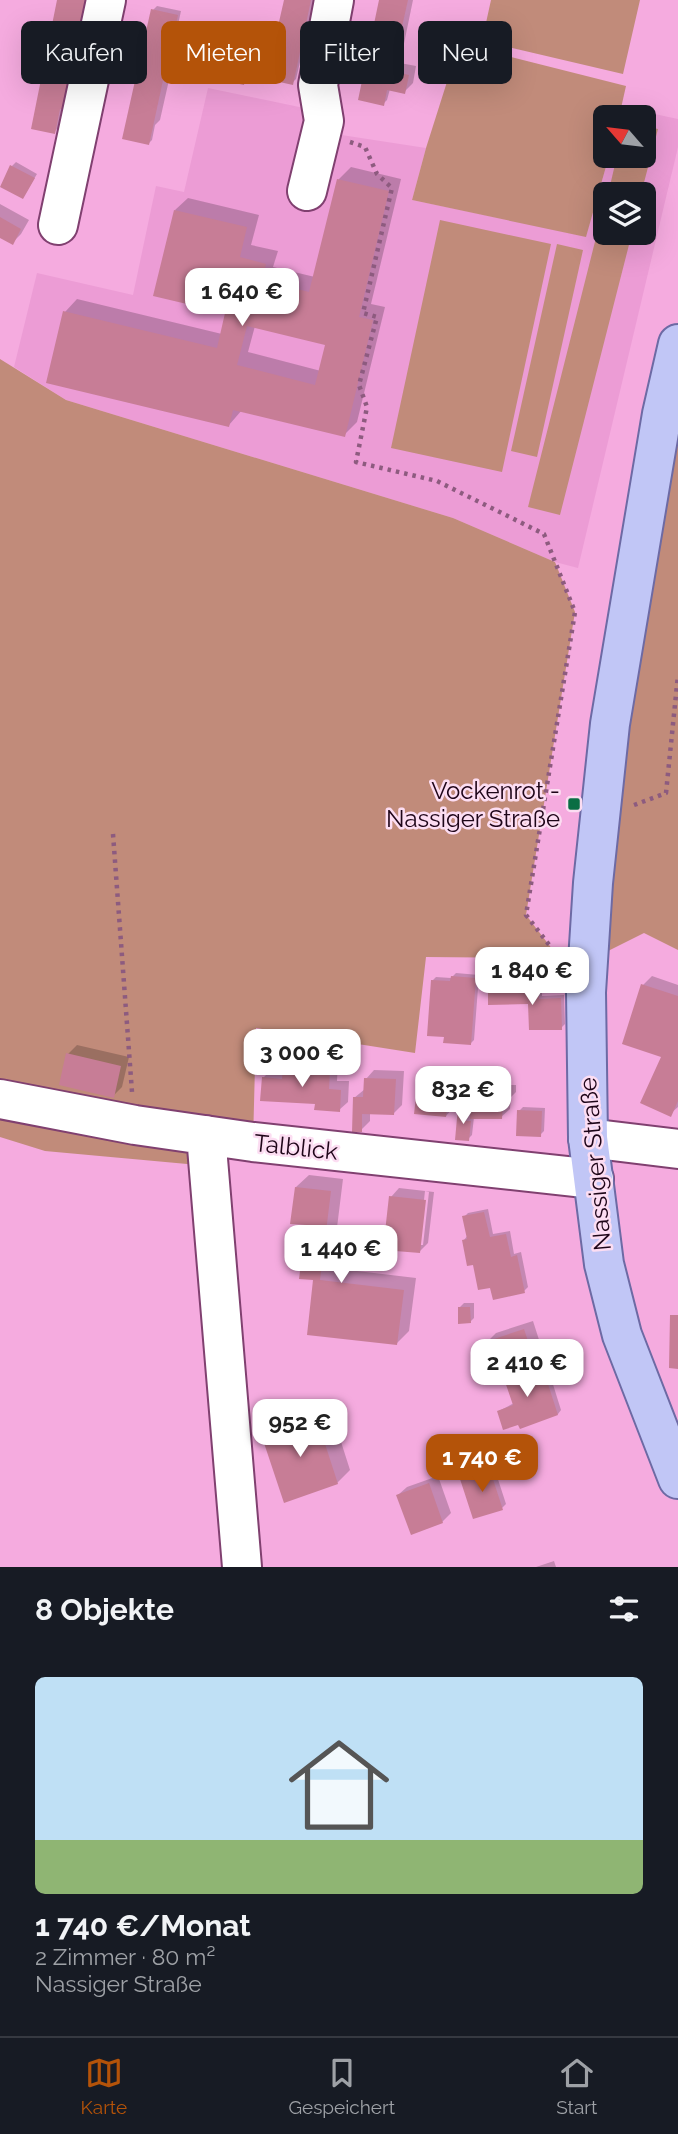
<!DOCTYPE html>
<html lang="de">
<head>
<meta charset="utf-8">
<style>
  :root { --surface:#171b24; --page:#242831; --text:#f1f3f6; --muted:#9ea1a6; --line:#363941; --accent:#b45309 }
  body { margin:0; font-family:Raleway,sans-serif; background:var(--page); color:var(--text); height:100vh; display:flex; flex-direction:column; font-size:26px; white-space:nowrap }
  * { box-sizing:border-box; margin:0 }
  p { font-size:23px; color:var(--muted) }
  .icon { flex:none; width:38px; height:38px; fill:none; stroke:currentColor; stroke-width:2; stroke-linecap:round; stroke-linejoin:round }
  .map { position:relative; height:1567px; overflow:hidden }
  .drawer { display:flex; flex-direction:column; background:var(--surface); flex:1 }
  .drawer>* { flex:none }
  .guide { position:absolute; left:21px; top:21px; width:637px; height:63px; display:flex; gap:14px }
  .needle { width:46px; rotate:298deg }
  .controls { position:absolute; left:593px; top:105px; display:grid; gap:14px }
  .controls a { display:grid; place-items:center; width:63px; height:63px; border-radius:10px; background:var(--surface); box-shadow:0 7px 28px #0002; font-size:35px }
  .price { position:absolute; translate:-50% -60px; padding:0 16px; border-radius:14px; background:#fff; color:#222; font-size:23px; line-height:46px; filter:drop-shadow(0 2px 4px #0008) }
  .price::after { content:''; position:absolute; left:50%; top:42px; width:21px; height:16px; margin-left:-10px; background:inherit; clip-path:polygon(0 0,100% 0,50% 100%) }
  .price.on { background:var(--accent); color:#fff }
  ul { padding:0; list-style:none }
  li { display:grid; align-content:center; gap:14px; height:371px; padding:0 35px }
  li+li { border-top:2px solid var(--line) }
  li span { display:grid; place-items:center; height:217px; border-radius:10px; color:#555 }
  li>.icon { margin-inline-start:auto }
  span .icon { width:126px; height:126px; fill:#fffc; stroke-width:1 }
  li b { font-size:30px }
  h2 { display:flex; justify-content:space-between; align-items:center; height:84px; padding:0 35px; font-size:30px }
  .chip { padding:0 24px; border-radius:10px; background:var(--surface); box-shadow:0 7px 28px #0002; font-size:24px; line-height:63px }
  .chip.on { background:var(--accent); color:#fff }
  .menu { display:flex; justify-content:space-around; align-items:center; height:98px; border-top:2px solid var(--line); background:var(--surface); font-size:19px; color:var(--muted) }
  .menu a { display:grid; justify-items:center; gap:4px }
  .menu .on { color:var(--accent) }
  .map>svg:first-child { display:block }
</style>
</head>
<body>
<div class="map">
<svg width="678" height="1567" viewBox="0 0 678 1567">
  <rect width="100%" height="100%" fill="#f5abdf"/>
  <path fill="#ec9cd5" fill-rule="evenodd" d="M208,88L323,112L322,132L426,148L412,200L586,236L609,156H644V117H619L622,107L678,119V147L578,568L555,562L453,518L66,400L14,367L37,273L133,295L156,186L184,192ZM606,194H644V233H606Z"/>
  <path fill="#c18b7a" d="M491,0H640L623,74L482,41Z
    M459,44L626,86L619,117H606V156H609L586,237L412,200L426,148Z
    M644,126L658,129L641,194H608L617,156H644Z
    M605,202L606,233H632L560,515L528,507Z
    M440,220L551,244L502,472L391,448Z
    M557,244L583,250L537,457L511,451Z
    M678,344V950L644,933L588,961Z
    M0,359L66,400L453,518L555,562L575,612L526,915L559,958L426,957L415,1053L256,1028L253,1142L209,1166L45,1151L0,1137Z"/>
  <path fill="#0003" fill-rule="evenodd" d="M59,0H88L71,99L62,107L58,128L54,132Z
    M285,0H317L305,57L300,62L296,79L292,83Z
    M381,0H413L400,63L416,66L413,83L404,92L390,89L387,100L383,104Z
    M157,6L181,11L176,34L180,35L178,39L193,42L188,64L179,72L171,71L160,120L155,125L152,140L148,144L153,10Z
    M226,61L250,67L247,79L243,83L222,65Z
    M16,162L37,174L23,197L12,166Z
    M351,167L401,179L371,304L385,307L357,422L344,435L242,410L229,425L65,312L77,299L222,334L227,312L175,210L188,198L259,215L251,245L278,251L273,267L315,277L338,180ZM255,326L327,344L321,371L248,352Z
    M0,204L29,220L21,234L12,243L0,236Z
    M456,973L479,975L474,1040L470,1044L445,1035L432,981L436,977L451,978Z
    M652,976L678,985V1107L670,1114L663,1056L643,985Z
    M542,986V996L564,995L565,1024L561,1028L530,1002L490,991L494,987Z
    M77,1045L129,1057L122,1087L113,1096L68,1054Z
    M293,1059L338,1061L337,1081H349L348,1102L339,1110L263,1078L272,1069L284,1070Z
    M374,1070L404,1071L402,1105L394,1113H370V1121L361,1130L354,1098L365,1089L366,1079Z
    M428,1071L458,1074L454,1107L446,1116L420,1079Z
    M482,1073L493,1074V1079H510V1085H516V1092L511,1097L510,1109L501,1117H474L472,1135L468,1139L460,1108L464,1104L472,1105L473,1082Z
    M523,1107L545,1108L544,1131L540,1135L519,1111Z
    M309,1175L343,1179L332,1268L416,1278L409,1331L397,1343L315,1279L308,1224L296,1187Z
    M399,1188L434,1192L428,1243L419,1252L391,1197ZM425,1191L429,1192L423,1245H419Z
    M488,1209L493,1234L510,1231L514,1254L521,1252L528,1287L524,1291L475,1263L464,1240L468,1235L464,1217L468,1213Z
    M464,1303H474V1318L470,1322L460,1307Z
    M533,1321L541,1346L532,1354L487,1342L496,1333Z
    M538,1360L545,1380L551,1378L561,1410L558,1414L519,1422L499,1411L514,1403L504,1374L508,1370Z
    M329,1404L350,1470L337,1483L263,1434L276,1421Z
    M494,1467L506,1504L502,1508L462,1480L466,1476Z
    M438,1476L451,1513L442,1522L398,1495L407,1487Z
    M554,1561L556,1567H536Z"/>
  <path fill="#c77d96" fill-rule="evenodd" d="M57,0H86L77,43L80,56L74,55L63,109H60L55,134L31,129Z
    M284,0H311L293,85L266,79Z
    M379,0H408L392,71L409,75L405,94L387,90L384,106L358,100Z
    M151,9L178,15L171,47L185,50L179,74L165,71L149,145L122,139Z
    M220,65L247,70L244,85L217,79Z
    M10,165L35,178L23,199L0,187Z
    M337,179L389,191L359,317L373,320L345,437L233,410L229,427L46,383L63,311L217,348L225,313L153,296L174,210L247,227L240,257L266,264L262,280L309,292ZM247,326L325,345L315,385L237,365Z
    M0,217L21,229L13,245L0,238Z
    M451,976L476,978L471,1045L443,1043L444,1037L427,1036L431,980L450,981Z
    M641,984L678,996V1101L671,1117L640,1103L661,1057L622,1044Z
    M538,989L539,999L561,998L562,1030H529L528,1004L488,1005V990Z
    M66,1053L121,1066L114,1098L59,1085Z
    M283,1066L330,1069L329,1089L341,1090L340,1112L314,1110L315,1104L260,1101L262,1077L282,1079Z
    M364,1078L396,1079L394,1115L362,1114V1132H352L353,1097H363Z
    M418,1079L450,1082L446,1117L414,1114Z
    M471,1081L485,1082V1087H503L502,1093H508V1102H503L502,1119H470Z
    M458,1107L467,1108L466,1121H471L469,1141L455,1140Z
    M517,1110L542,1111L541,1137L516,1136Z
    M295,1187L331,1191L320,1280L404,1290L397,1345L307,1335L313,1280L299,1279L306,1225L290,1224Z
    M389,1196L426,1200L420,1253L383,1250Z
    M484,1212L490,1237L506,1234L511,1257L517,1255L525,1293L493,1300L490,1288L478,1290L473,1265L467,1266L462,1240L467,1239L462,1216Z
    M458,1307H470L471,1323L458,1324Z
    M670,1315H678V1369L669,1368Z
    M524,1329L533,1356L494,1369L485,1342Z
    M534,1363L541,1383L547,1381L558,1415L520,1429L518,1425L503,1430L497,1411L513,1405L502,1373Z
    M316,1416L338,1484L284,1503L261,1434Z
    M490,1470L503,1510L473,1519L460,1479Z
    M429,1483L443,1523L411,1535L396,1495Z"/>
  <g fill="none" stroke-linecap="round" stroke-linejoin="round">
    <g stroke="#804070" stroke-width="42">
      <path id="minor" d="M307,191L324,121L318,85L334,0
        M58,225L106,0
        M0,1099L135,1125L253,1142L594,1179
        M206,1135L242,1567
        M588,1138L678,1149"/>
    </g>
    <g stroke="#6d6aa4" stroke-width="42">
      <path id="major" d="M678,344L662,414L610,724L593,883L586,992L588,1138L604,1264L622,1335L678,1479"/>
    </g>
    <path stroke="#8d5b7f" stroke-width="4.5" stroke-dasharray="3.5 5" stroke-linecap="butt" d="M350,142L365,147L377,174L392,188L363,313L377,317L359,385L367,407L356,462L437,481L544,534L575,612L526,915L557,955
      M634,805L666,793L678,675
      M113,834L132,1092"/>
    <use href="#minor" stroke="#fff" stroke-width="38"/>
    <use href="#major" stroke="#c1c6f6" stroke-width="38"/>
  </g>
  <rect fill="#0a6e44" stroke="#fcddf2" stroke-width="2.5" x="567" y="797" width="14" height="14" rx="3.5"/>
  <g text-anchor="middle" dominant-baseline="central" stroke-width="5" stroke-linejoin="round" paint-order="stroke">
    <g font-size="24" fill="#1e0518" stroke="#fcddf2" text-anchor="end">
      <text x="560" y="790">Vockenrot -<tspan x="560" dy="28">Nassiger Straße</tspan></text>
    </g>
    <g font-size="24" fill="#1e0518" stroke="#fcddf2">
      <text transform="translate(296 1147) rotate(6)">Talblick</text>
      <text transform="translate(595 1164) rotate(-95)">Nassiger Straße</text>
    </g>
  </g>
</svg>
<div class="controls">
<a><svg class="needle" viewBox="-14 -14 28 28"><path d="M0-13l5 13h-10z" fill="#e53935"/><path d="M0 13l5-13h-10z" fill="#9ea1a6"/></svg></a>
<a><svg class="icon" aria-label="layers" viewBox="0 0 24 24"><path d="M12 4l9 5-9 5-9-5zM3 14l9 5 9-5"/></svg></a>
</div>
<b class="price" style="left:242px;top:328px">1 640 €</b>
<b class="price" style="left:532px;top:1007px">1 840 €</b>
<b class="price" style="left:302px;top:1089px">3 000 €</b>
<b class="price" style="left:463px;top:1126px">832 €</b>
<b class="price" style="left:341px;top:1285px">1 440 €</b>
<b class="price" style="left:527px;top:1399px">2 410 €</b>
<b class="price" style="left:300px;top:1459px">952 €</b>
<b class="price on" style="left:482px;top:1494px">1 740 €</b>
<div class="guide">
<a class="chip">Kaufen</a>
<a class="chip on">Mieten</a>
<a class="chip">Filter</a>
<a class="chip">Neu</a>
</div>
</div>
<section class="drawer">
<h2>8 Objekte<svg class="icon" aria-label="filters" viewBox="0 0 24 24"><path d="M4 7h16M4 17h16"/><circle cx="9" cy="7" r="2"/><circle cx="15" cy="17" r="2"/></svg></h2>
<ul>
<li><span style="background:linear-gradient(#bfe0f5 75%,#8fb573 0)"><svg class="icon" aria-label="home" viewBox="0 0 24 24"><path d="M3 11l9-7 9 7M6 9v11h12V9"/></svg></span><div><b>1 740 €/Monat</b><p>2 Zimmer · 80 m²</p><p>Nassiger Straße</p></div></li>
</ul>
</section>
<nav class="menu">
<a class="on"><svg class="icon" aria-label="map" viewBox="0 0 24 24"><path d="M3 6l6-2 6 2 6-2v14l-6 2-6-2-6 2zM9 4v14M15 6v14"/></svg>Karte</a>
<a><svg class="icon" aria-label="saved" viewBox="0 0 24 24"><path d="M7 4h10v16l-5-4-5 4z"/></svg>Gespeichert</a>
<a><svg class="icon" aria-label="home" viewBox="0 0 24 24"><path d="M3 11l9-7 9 7M6 9v11h12V9"/></svg>Start</a>
</nav>
</body>
</html>
